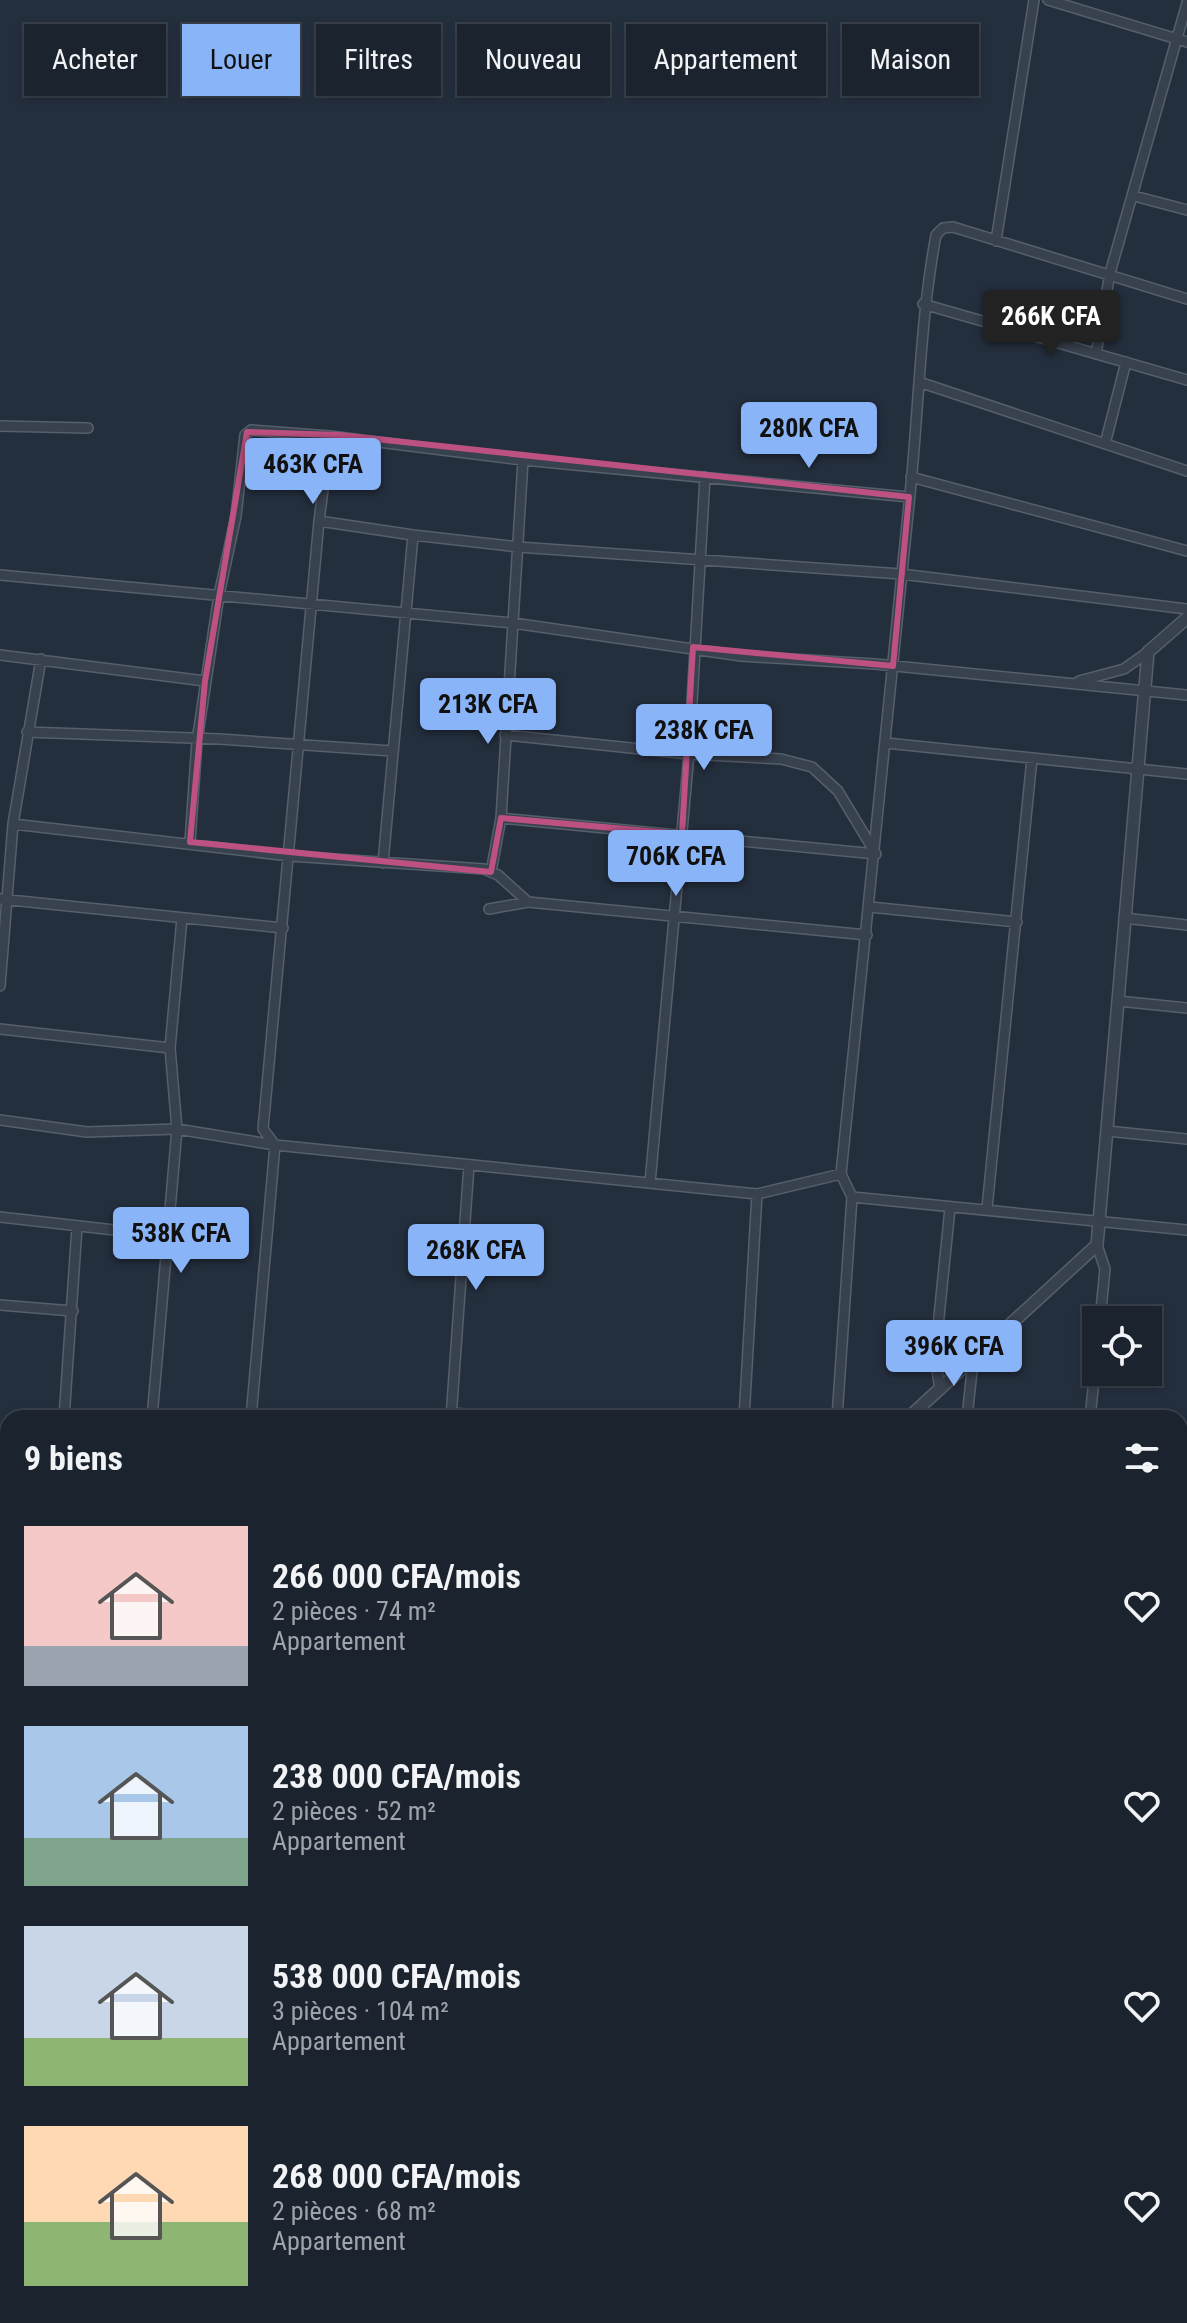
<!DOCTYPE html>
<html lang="fr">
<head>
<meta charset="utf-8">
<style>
  :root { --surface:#1b232e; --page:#242b36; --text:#f1f3f6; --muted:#a0a4aa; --line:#39404a; --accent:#8ab4f8 }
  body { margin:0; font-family:"Roboto Condensed",sans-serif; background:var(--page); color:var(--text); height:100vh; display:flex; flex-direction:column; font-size:30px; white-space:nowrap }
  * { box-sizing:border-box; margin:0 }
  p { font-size:26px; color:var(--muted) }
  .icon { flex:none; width:44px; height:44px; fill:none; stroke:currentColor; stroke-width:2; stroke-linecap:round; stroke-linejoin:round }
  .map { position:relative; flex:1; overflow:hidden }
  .sheet { position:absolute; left:0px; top:1410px; width:1188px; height:914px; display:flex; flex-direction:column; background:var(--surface); border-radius:24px 24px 0 0; box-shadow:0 4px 12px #0003,0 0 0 2px var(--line) }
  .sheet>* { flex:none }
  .banner { position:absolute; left:24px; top:24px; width:1140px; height:72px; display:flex; gap:16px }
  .controls { position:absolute; left:1082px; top:1306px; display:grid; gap:16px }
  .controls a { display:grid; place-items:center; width:80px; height:80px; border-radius:0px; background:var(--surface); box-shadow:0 4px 12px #0003,0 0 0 2px var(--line); font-size:40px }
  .price { position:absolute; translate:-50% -68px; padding:0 18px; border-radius:8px; background:var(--accent); color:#111; font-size:26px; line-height:52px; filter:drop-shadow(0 2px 4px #0008) }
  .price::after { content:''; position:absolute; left:50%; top:48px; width:24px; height:18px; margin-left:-12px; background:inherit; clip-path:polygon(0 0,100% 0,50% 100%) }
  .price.selected { background:#222; color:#fff }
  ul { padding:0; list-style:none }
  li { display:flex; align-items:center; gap:24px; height:200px; padding:0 24px }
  li span { display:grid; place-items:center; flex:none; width:224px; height:160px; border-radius:0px; color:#555 }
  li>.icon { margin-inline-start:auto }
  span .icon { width:96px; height:96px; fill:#fffc; stroke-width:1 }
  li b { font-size:34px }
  h2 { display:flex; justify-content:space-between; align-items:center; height:96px; padding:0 24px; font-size:34px }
  .chip { padding:0 28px; border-radius:0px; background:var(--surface); box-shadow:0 4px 12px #0003,0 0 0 2px var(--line); font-size:28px; line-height:72px }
  .chip.selected { background:var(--accent); color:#111 }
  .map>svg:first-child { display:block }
</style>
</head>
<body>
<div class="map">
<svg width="1187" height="2323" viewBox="0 0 1187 2323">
  <rect width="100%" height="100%" fill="#242f3e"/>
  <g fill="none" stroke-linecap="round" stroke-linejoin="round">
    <g stroke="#565f6c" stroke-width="12">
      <path id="minor" d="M1048,0L1187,42
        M1134,196L1187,210
        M996,241L1034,0
        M923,304L1187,380
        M1096,354L1110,273L1187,3
        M919,382L1187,471
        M0,426L88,428
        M1105,444L1126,362
        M911,477L1187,551
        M319,521L330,436L523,460L909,497
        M0,575L513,623L741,656L875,664L1187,695
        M0,655L205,681
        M1079,681L1124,669L1148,652
        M27,732L219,739L392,751
        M505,735L689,754L781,759L812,767L838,791L876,854
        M886,743L1187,774
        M501,818L876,854
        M13,824L290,856L484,869L498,875L528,902
        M190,842L197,741L219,595L236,516L245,435L251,430L330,436
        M383,863L413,535L518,547L901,574L1187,609
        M491,872L501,818L523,460
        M0,899L283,928
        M870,907L1017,922
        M489,909L528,902L867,935
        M1124,918L1187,925
        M0,986L13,824L41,659
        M1118,1001L1187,1008
        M0,1029L170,1048
        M0,1120L87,1132L177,1129L275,1145L757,1194L841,1174L852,1197L1187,1230
        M1107,1131L1187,1139
        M841,1174C866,947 885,720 910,494C919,407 920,321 936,235L943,228L953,227L1187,299
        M650,1183L689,754L705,477
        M987,1208L1032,758
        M0,1217L167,1236
        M1097,1245L1105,1269L1100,1320
        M0,1305L73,1311
        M940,1390L935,1356L950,1208
        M452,1413L514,1418
        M64,1418L77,1227
        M152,1418L177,1129L170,1048L182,918
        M251,1418L275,1145L263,1129L319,521L413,535
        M451,1418L469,1165
        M744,1418L757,1194
        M837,1418L852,1197
        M967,1418L973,1361
        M1090,1418L1096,1361
        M1180,1436H1187
        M0,1464H8
        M0,1558L8,1559
        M0,1656L8,1657
        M1180,1699L1187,1625
        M1180,1724L1187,1725
        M0,1748L8,1749
        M0,1844H8
        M1180,1907H1187
        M0,1921L8,1922
        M0,1999L8,2002
        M1180,2022L1187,2023
        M0,2148L8,2200
        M1180,2151L1187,2152
        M0,2267H8
        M1180,2281H1187
        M273,2316L275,2323
        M521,2323L537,2316
        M700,2323V2316
        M878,2323L879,2316
        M1000,2323V2316
        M1128,2323L1129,2316"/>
    </g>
    <g stroke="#565f6c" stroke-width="14">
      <path id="tertiary" d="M908,1418L1097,1245L1148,652L1187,618
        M0,2219L8,2212"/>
    </g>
    <use href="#minor" stroke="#38414e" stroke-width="9"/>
    <use href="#tertiary" stroke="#38414e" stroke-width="11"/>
  </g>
  <path fill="none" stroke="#bd5182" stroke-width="6" stroke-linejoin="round" d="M247,432L339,435L909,497L893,666L693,647L682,834L501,818L491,872L190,842L205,681Z"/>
</svg>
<div class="controls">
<a><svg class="icon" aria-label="locate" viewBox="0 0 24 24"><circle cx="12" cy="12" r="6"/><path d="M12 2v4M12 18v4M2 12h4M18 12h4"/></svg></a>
</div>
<b class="price selected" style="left:1051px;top:358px">266K CFA</b>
<b class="price" style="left:809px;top:470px">280K CFA</b>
<b class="price" style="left:313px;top:506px">463K CFA</b>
<b class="price" style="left:488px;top:746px">213K CFA</b>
<b class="price" style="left:704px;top:772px">238K CFA</b>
<b class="price" style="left:676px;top:898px">706K CFA</b>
<b class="price" style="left:181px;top:1275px">538K CFA</b>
<b class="price" style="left:476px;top:1292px">268K CFA</b>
<b class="price" style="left:954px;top:1388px">396K CFA</b>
<div class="banner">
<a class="chip">Acheter</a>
<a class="chip selected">Louer</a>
<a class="chip">Filtres</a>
<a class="chip">Nouveau</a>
<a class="chip">Appartement</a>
<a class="chip">Maison</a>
</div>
<section class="sheet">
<h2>9 biens<svg class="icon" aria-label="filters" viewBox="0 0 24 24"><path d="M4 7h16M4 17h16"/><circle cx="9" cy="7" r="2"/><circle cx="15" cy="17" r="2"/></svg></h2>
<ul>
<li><span style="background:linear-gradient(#f6c9c9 75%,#9aa5b1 0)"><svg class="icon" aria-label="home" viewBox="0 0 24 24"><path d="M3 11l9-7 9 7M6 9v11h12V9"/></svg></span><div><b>266 000 CFA/mois</b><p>2 pièces · 74 m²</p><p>Appartement</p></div><svg class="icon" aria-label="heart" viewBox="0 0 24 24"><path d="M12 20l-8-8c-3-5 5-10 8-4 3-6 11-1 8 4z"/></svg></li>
<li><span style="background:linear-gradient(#a9c7e8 70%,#7fa58c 0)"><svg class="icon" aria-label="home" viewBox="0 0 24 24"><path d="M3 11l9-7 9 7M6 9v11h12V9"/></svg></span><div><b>238 000 CFA/mois</b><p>2 pièces · 52 m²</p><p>Appartement</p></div><svg class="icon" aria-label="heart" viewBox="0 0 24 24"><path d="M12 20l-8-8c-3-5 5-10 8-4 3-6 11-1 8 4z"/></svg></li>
<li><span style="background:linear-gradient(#c9d6e8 70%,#8fb573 0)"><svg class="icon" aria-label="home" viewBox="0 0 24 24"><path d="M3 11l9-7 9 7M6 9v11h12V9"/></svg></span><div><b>538 000 CFA/mois</b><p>3 pièces · 104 m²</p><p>Appartement</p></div><svg class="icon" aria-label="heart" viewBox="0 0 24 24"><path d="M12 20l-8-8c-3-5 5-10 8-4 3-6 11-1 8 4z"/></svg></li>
<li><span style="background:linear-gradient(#ffd9b3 60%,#8fb573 0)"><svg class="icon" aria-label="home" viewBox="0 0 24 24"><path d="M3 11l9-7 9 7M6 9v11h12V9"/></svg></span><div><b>268 000 CFA/mois</b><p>2 pièces · 68 m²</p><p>Appartement</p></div><svg class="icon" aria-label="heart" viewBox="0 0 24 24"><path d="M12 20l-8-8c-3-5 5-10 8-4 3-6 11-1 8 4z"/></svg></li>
</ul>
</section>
</div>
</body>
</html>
